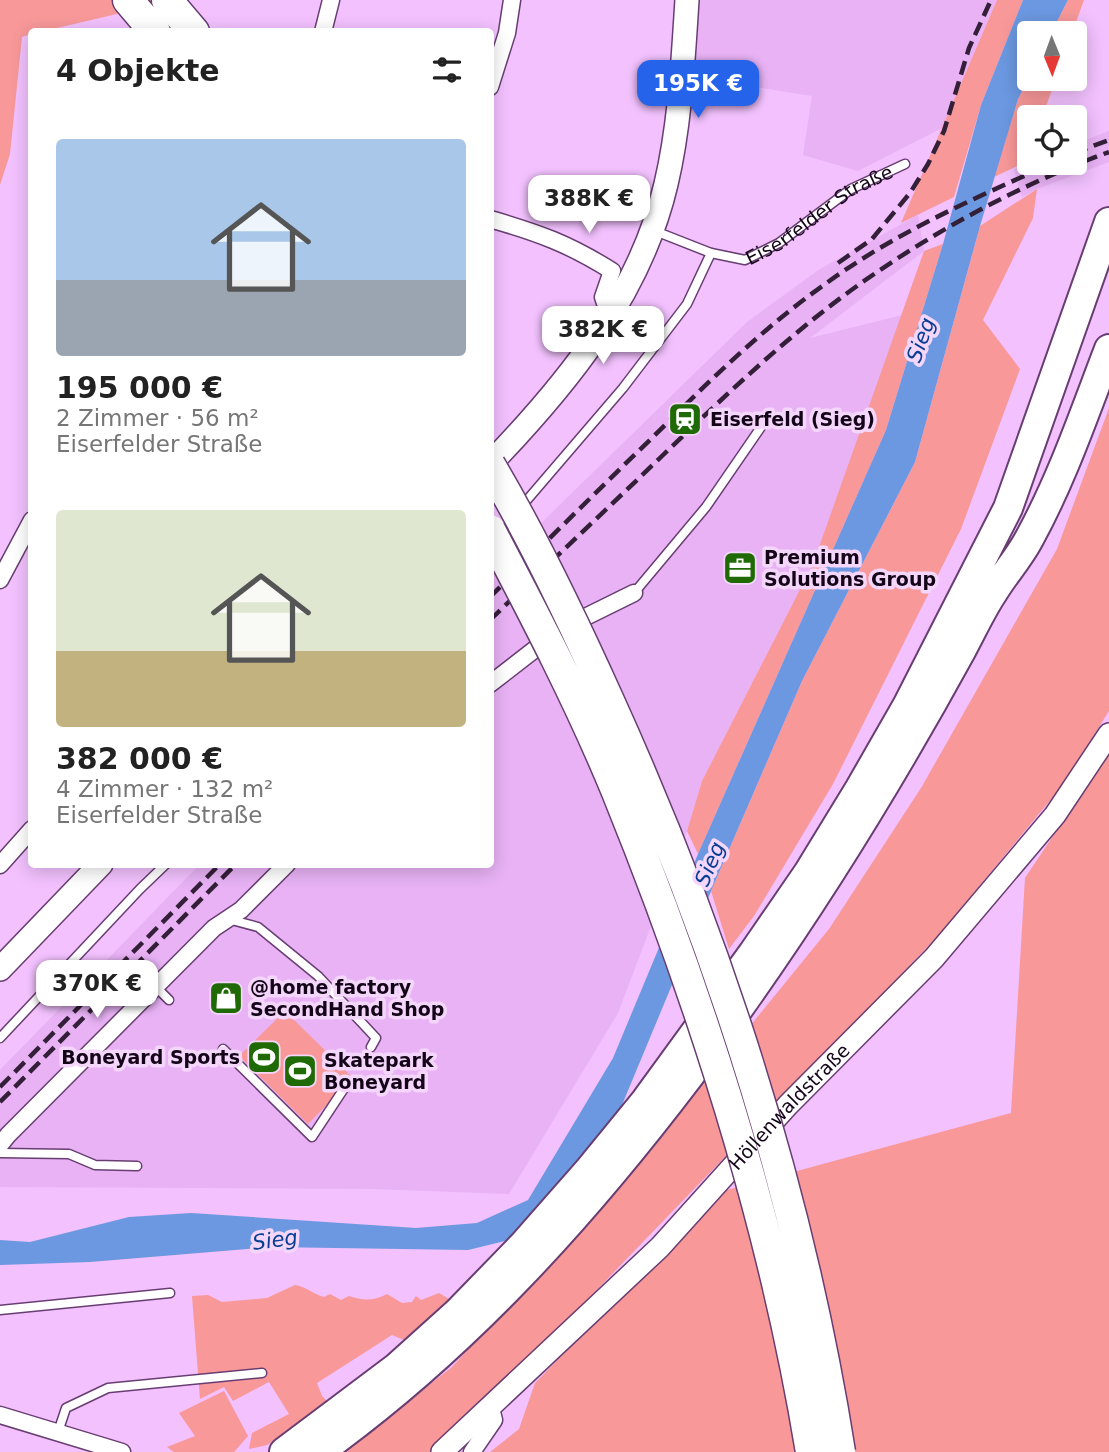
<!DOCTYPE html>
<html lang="de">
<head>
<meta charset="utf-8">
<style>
  :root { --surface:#fff; --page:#f2f2f2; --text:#222; --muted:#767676; --accent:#2563eb }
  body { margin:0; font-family:"DejaVu Sans",sans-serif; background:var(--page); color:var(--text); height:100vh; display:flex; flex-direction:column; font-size:26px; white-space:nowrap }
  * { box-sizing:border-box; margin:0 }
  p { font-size:23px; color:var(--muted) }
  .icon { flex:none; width:38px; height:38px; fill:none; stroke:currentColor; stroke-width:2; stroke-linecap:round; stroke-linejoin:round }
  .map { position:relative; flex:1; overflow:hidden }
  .sheet { position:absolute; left:28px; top:28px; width:466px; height:840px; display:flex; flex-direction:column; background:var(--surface); border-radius:7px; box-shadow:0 4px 18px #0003 }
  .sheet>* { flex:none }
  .needle { width:46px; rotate:179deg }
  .buttons { position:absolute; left:1017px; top:21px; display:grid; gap:14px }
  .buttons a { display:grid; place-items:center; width:70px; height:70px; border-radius:7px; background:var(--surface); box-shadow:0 4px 18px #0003; font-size:35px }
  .price { position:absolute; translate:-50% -60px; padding:0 16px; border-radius:14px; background:#fff; color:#222; font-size:23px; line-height:46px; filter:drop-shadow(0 2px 4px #0008) }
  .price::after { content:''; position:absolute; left:50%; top:42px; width:21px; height:16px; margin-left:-10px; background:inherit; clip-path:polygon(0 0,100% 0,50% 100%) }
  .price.selected { background:var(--accent); color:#fff }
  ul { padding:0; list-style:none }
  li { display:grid; align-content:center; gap:14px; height:371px; padding:0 28px }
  li span { display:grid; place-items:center; height:217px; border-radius:7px; color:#555 }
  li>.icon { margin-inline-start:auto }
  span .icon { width:126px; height:126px; fill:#fffc; stroke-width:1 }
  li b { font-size:30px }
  h2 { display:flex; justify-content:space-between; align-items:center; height:84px; padding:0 28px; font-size:30px }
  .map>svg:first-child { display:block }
</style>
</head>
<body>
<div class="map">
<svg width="1109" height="1452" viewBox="0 0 1109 1452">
  <rect width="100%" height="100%" fill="#f2c1fe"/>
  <path fill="#e8b2f5" d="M693,0H997L942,128L858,171L803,155L812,96L687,76Z
    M1109,131V162L1037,189L1022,197L1014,169L1029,161V163H1074L1075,144Z
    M918,215L924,251L810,338L903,315L813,564L702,781L687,831L618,1013L509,1194L373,1189L0,1187V1070L199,865L490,864V573L747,322L820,269Z"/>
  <path fill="#f89899" d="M0,0H177L44,31L32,32L31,34L22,37L10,154L0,185Z
    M997,0H1023L981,105L954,197L901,223Z
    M1068,0H1084L1072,33H1051Z
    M1029,78L1056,79L1042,117H1029V154L1026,162L994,177L1018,99Z
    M1037,189L1033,218L983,320L1020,369L961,529L833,784L754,916L729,949L711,891L802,681L915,462L980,226Z
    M943,244L886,430L698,854L687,831L702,781L813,564L924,251Z
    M1109,408V711L1062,786L937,937L508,1382L431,1452H343L452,1367L654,1144L829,929L921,788L1057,549Z
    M1109,752V1452H490L519,1429L535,1383L723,1191L1011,1113L1025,878Z
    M285,1011L353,1078L308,1124L239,1056Z
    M295,1285C305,1286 313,1294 324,1297L330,1294L341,1300L349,1296C363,1301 374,1301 387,1294L402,1303L412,1302L416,1296L421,1300L439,1293L449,1299L404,1340L392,1335L317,1383L322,1396L329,1403L267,1445L249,1449L252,1433L289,1414L269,1382L233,1401L224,1387L200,1399L192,1296L208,1295L222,1302L267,1298Z
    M224,1391L248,1436L234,1452H174L167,1447L195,1436L179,1413Z"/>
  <path fill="#6b98e1" d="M1023,0H1068L1051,33H1029V78L1018,99L980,226L915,462L802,681L711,891L622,1105L583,1176L529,1235L468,1250L270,1247L90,1262L0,1265V1240L30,1242L129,1217L191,1213L416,1228L477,1223L528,1200L613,1058L698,854L886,430L943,244L981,105Z"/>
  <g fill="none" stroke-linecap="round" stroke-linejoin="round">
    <g stroke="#683d72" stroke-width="11">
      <g id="service">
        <path id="s1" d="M655,231L711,253L745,260L779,243L851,189L905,164"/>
        <path d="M521,507L623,388L687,304L711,253"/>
        <path d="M634,593L706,507L761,427"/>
        <path d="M228,919L258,927L318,976L376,1038L371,1047"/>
        <path d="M156,987L169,1000"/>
        <path d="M0,1038L140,889L166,864"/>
        <path d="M223,1049L312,1137L345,1087"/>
        <path d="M0,1153L69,1154L95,1165L137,1166"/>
        <path d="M0,1310L170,1293"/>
        <path d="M58,1432L66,1408L108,1388L262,1373"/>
      </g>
    </g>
    <g stroke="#683d72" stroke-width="19">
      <path id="minor" d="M323,32L331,0
        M490,87L507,33L512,0
        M490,219C539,233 569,244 612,271L603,297L610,318
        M0,580L32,520
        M490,684L561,629L634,593
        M0,865L32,829
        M0,1145L8,1135L214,928L241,910L287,864
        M0,1415L122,1452
        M472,1452L494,1420L491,1408"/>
    </g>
    <g stroke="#683d72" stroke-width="24">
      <g id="tertiary">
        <path id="s2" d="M442,1452L660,1247L788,1105L934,958L1055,815L1109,734"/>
      </g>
    </g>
    <g stroke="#683d72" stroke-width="26">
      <path id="secondary" d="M490,464C567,384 640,295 666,184C680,125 683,61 687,0
        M0,969L101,864"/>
    </g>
    <g stroke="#683d72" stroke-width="32">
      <path id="trunk" d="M284,1452L397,1367L457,1313L523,1245L588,1171L646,1100L753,953L808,873L860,788L907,706L1008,508L1109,222
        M319,1452C464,1348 583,1216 690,1075C791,941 880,799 961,651C972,631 981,610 994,591C1005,573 1019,558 1029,539C1062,479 1084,414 1109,349"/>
    </g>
    <g stroke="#683d72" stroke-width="33">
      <path id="motorway" d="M128,0L155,32
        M167,0L194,32"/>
    </g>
    <use href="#service" stroke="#fff" stroke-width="8"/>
    <use href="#minor" stroke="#fff" stroke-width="16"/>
    <use href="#tertiary" stroke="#fff" stroke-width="21"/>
    <use href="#secondary" stroke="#fff" stroke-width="23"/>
    <use href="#trunk" stroke="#fff" stroke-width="28"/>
    <use href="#motorway" stroke="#fff" stroke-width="30"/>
    <path stroke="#341f39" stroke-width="4.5" stroke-dasharray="14 7" stroke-linecap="butt" d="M1074,153L1109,140
      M838,263L872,239L910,193L928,164L944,131L969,48L991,0
      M490,597C544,544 598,490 653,437C708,382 764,327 828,282C897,232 975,198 1053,163
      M490,620C547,565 605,511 662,456C725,396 787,336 857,286C934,231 1021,184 1109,152
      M0,1087L220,864
      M0,1102L236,864"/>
    <g stroke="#683d72" stroke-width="33" stroke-linecap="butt">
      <path id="motorway-bridge" d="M490,465C535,541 573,621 609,701C717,939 799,1193 840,1452
        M490,530C535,616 580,702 617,792C703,1004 774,1226 811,1452"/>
    </g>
    <use href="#motorway-bridge" stroke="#fff" stroke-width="30"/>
  </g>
  <defs>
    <g id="station-square" transform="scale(1.75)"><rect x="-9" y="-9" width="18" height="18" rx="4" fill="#206a06" stroke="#f4d6fb"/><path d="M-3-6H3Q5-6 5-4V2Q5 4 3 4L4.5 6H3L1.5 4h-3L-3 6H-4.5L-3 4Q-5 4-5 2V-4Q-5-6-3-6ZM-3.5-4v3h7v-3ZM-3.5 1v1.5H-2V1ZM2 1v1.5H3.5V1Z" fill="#fff"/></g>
    <g id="office-square" transform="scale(1.75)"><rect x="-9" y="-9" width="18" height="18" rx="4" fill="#206a06" stroke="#f4d6fb"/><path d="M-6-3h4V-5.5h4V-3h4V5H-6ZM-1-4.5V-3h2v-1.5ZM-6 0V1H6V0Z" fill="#fff"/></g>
    <g id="shop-square" transform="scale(1.75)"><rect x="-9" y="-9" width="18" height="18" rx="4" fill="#206a06" stroke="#f4d6fb"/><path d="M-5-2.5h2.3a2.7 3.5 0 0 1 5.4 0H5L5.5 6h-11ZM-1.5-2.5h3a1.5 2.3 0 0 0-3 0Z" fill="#fff"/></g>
    <g id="stadium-square" transform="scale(1.75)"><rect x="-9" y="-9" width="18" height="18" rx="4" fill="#206a06" stroke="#f4d6fb"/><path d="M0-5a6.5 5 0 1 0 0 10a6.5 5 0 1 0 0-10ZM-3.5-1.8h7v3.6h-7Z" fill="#fff"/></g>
  </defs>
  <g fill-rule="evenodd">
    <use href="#station-square" x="685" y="419"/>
    <use href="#office-square" x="740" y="568"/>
    <use href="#shop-square" x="226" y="998"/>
    <use href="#stadium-square" x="264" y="1057"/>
    <use href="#stadium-square" x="300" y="1071"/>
  </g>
  <g text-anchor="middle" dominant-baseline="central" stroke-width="7" stroke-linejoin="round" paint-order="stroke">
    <g font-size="19" fill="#140418" stroke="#f4d6fb">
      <text stroke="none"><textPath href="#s1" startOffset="182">Eiserfelder Straße</textPath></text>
      <text stroke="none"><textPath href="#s2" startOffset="490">Höllenwaldstraße</textPath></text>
    </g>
    <g font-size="19" font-weight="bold" fill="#140418" stroke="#f4d6fb" text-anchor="start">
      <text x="710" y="419">Eiserfeld (Sieg)</text>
      <text x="764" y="557">Premium<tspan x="764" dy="22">Solutions Group</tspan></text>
      <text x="250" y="987">@home factory<tspan x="250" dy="22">SecondHand Shop</tspan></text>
      <text x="240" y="1057" text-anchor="end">Boneyard Sports</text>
      <text x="324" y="1060">Skatepark<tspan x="324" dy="22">Boneyard</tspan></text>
    </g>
    <g font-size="21" font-style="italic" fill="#073e92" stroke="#f4d6fb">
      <text transform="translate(921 340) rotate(-70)">Sieg</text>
      <text transform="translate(710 864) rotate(-67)">Sieg</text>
      <text transform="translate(275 1240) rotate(-8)">Sieg</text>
    </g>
  </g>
</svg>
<div class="buttons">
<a><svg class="needle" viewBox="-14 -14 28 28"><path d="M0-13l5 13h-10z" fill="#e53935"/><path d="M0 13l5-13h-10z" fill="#767676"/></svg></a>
<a><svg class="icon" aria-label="locate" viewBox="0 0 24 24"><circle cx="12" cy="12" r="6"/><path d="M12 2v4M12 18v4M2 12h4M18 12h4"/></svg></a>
</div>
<b class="price selected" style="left:698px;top:120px">195K €</b>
<b class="price" style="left:589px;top:235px">388K €</b>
<b class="price" style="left:603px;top:366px">382K €</b>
<b class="price" style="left:97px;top:1020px">370K €</b>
<section class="sheet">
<h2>4 Objekte<svg class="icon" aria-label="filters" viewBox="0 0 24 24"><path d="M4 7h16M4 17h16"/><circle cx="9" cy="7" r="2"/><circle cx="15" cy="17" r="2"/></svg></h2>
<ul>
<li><span style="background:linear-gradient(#a9c7e8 65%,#9aa5b1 0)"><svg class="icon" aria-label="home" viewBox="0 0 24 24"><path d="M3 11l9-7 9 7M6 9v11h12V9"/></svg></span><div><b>195 000 €</b><p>2 Zimmer · 56 m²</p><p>Eiserfelder Straße</p></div></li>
<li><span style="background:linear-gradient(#dfe7d0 65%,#c2b280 0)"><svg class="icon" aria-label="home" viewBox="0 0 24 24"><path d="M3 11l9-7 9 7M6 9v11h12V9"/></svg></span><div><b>382 000 €</b><p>4 Zimmer · 132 m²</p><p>Eiserfelder Straße</p></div></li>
</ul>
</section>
</div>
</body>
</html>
